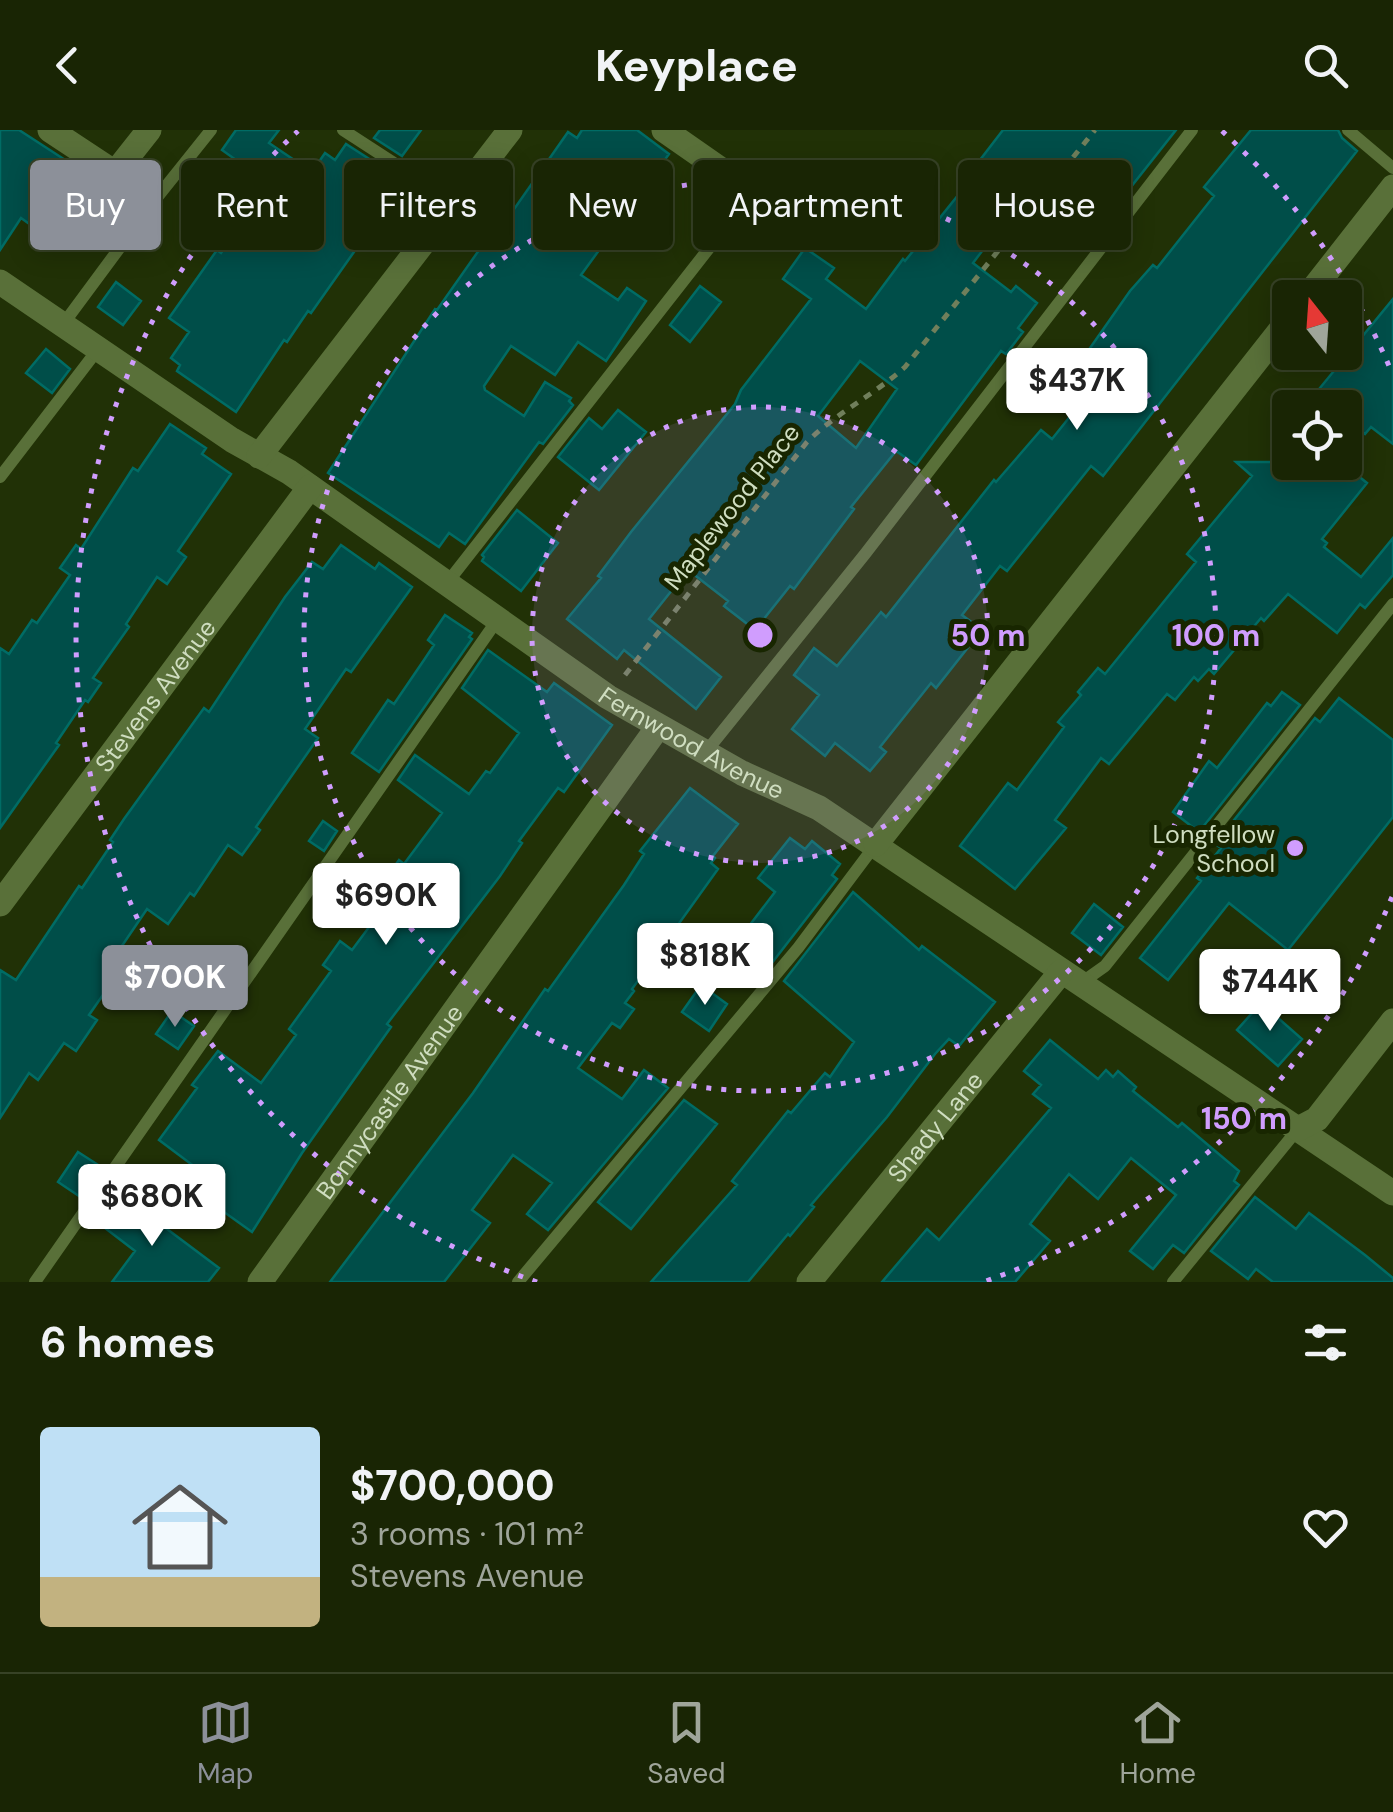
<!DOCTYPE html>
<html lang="en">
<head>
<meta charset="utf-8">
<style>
  :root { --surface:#192504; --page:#222d0e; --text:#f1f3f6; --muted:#9fa59a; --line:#374226; --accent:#8c9099 }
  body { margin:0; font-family:"DM Sans",sans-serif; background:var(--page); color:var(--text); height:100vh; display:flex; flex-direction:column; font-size:38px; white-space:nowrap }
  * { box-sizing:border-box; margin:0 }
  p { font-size:32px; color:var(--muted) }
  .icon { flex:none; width:55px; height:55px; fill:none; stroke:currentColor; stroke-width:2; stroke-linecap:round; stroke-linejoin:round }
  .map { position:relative; height:1152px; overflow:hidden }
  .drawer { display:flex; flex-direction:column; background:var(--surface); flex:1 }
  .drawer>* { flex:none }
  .banner { position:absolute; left:30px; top:30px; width:1335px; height:90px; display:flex; gap:20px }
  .needle { width:65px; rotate:343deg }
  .tools { position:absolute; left:1272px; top:150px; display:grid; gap:20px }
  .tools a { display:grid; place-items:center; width:90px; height:90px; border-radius:10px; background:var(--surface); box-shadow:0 5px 25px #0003,0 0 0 2px var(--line); font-size:50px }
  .price { position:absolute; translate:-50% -85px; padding:0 22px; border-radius:10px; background:#fff; color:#222; font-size:32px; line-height:65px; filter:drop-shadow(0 2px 5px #0008) }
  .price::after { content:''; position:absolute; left:50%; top:60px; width:30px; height:22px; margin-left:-15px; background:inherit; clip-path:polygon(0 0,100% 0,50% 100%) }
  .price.current { background:var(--accent); color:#fff }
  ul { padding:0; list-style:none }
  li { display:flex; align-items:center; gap:30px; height:250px; padding:0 40px }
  li span { display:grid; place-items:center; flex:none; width:280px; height:200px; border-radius:10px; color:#555 }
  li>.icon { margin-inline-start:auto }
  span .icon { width:120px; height:120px; fill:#fffc; stroke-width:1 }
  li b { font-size:42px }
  h2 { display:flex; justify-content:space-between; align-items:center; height:120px; padding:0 40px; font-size:42px }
  .chip { padding:0 35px; border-radius:10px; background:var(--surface); box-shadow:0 5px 25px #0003,0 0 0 2px var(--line); font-size:35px; line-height:90px }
  .chip.current { background:var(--accent); color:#fff }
  header { display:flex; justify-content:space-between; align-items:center; height:130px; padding:0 40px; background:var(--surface); font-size:45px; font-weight:700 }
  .dock { display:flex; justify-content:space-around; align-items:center; height:140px; border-top:2px solid var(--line); background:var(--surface); font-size:28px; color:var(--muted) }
  .dock a { display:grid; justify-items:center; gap:5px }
  .dock .current { color:var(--accent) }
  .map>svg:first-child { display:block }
</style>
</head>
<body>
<header><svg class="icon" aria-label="back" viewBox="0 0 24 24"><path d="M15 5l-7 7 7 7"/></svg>Keyplace<svg class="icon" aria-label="search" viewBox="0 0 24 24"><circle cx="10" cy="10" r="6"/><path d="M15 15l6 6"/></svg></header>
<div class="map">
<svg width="1393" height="1152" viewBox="0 0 1393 1152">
  <rect width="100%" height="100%" fill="#213106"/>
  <path fill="#004e49" stroke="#006c65" stroke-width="2.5" fill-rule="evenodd" d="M0,0H19L133,74L112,106L55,68L35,98L21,88L0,120Z
    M236,0H279L269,13L312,42L325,23L335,30L346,14L391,43L398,49L394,54L403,60L363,114L361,112L311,183L308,181L287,212L284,210L236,282L177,241L180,235L171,228L189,202L169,188L217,120L221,123L239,96L250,104L281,62L222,20Z
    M380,0H421L402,26L374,8Z
    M582,0H637L669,24L581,145L618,170L627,158L646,171L606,231L578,212L555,245L511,216L484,256L485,260L524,286L545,252L571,268L569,271L573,275L543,314L539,312L465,414L449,403L439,417L328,343L435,179L437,180L484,113L510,85L568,2L577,8Z
    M1003,0H1176L1127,62L1130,64L1114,85L1108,81L1086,108L1063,90L1067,84L1025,51L985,102L992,108L973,133L1011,162L1016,156L1037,173L1018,198L1023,202L1006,224L1001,221L916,335L896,321L851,377L854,379L794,459L790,456L755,500L724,476L728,471L688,440L649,489L721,547L696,579L624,520L617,529L567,489L601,448L598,446L631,402L735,274L741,260L811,169L783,149L805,118L834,138L826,149L866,179L903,129L905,131L963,59L960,56ZM860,231L897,259L856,318L818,286Z
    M1251,0H1338L1342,8L1357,21L1103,346L1091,336L1007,441L1000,436L962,485L970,491L958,505L970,515L936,558L931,553L880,617L886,622L870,641L835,613L825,626L792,599L819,565L794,545L814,518L837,536L881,482L886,487L994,350L996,352L1041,300L1052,309L1096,254L1076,238L1130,161L1153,135L1157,138L1214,66L1204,57Z
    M814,50L839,68L823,90L798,73Z
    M116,152L141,171L123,195L98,177Z
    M700,156L721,172L690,212L670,195Z
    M1393,169V314L1371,297L1365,304L1345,288V278H1332L1315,264Z
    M46,219L70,239L52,263L26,243Z
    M618,280L646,302L599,360L558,327L589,288L602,299Z
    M170,294L206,318L202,324L231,344L178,421L186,427L167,454L157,447L126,494L129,497L93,548L101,553L88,572L85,570L56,613L59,615L0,698V518L9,524L32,490L37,493L70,445L60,438L76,415L81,419L133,338L138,341Z
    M1236,332H1341L1367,353L1322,409L1327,413L1324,417L1361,447L1393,408V445L1365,478L1360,474L1337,503L1288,464L1264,491L1261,488L1214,544L1209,539L1198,551L1194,547L1175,570L1167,564L1109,634L1101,628L1055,690L1066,698L1015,759L960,716L1008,653L1017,660L1064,597L1058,592L1081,565L1078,562L1098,538L1105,544L1196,432L1187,424L1252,346Z
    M517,380L558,413L521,461L482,431L484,427L482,425Z
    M341,415L375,439L379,433L412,457L351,542L346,539L305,599L318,608L256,697L260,700L242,725L228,715L194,766L190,763L168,794L147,779L111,832L121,839L89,885L97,890L76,921L64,913L38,950L29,943L0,988V840L16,850L79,756L82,758L113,712L110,710L124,689L204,578L209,582L285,467L312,432L323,439Z
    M445,485L472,503L469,507L472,509L379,642L352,623L388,570L394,574L424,530L434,515L428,510Z
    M488,520L547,562L554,553L612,595L564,662L558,658L519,711L522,713L500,746L387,894L391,897L302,1023L252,1102L196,1062L207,1046L159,1010L197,958L192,955L218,921L261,953L296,905L289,899L331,841L323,835L340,811L352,820L387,773L375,763L399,730L404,734L442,683L398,650L415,625L469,664L486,641L490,643L519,603L462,558Z
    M1282,562L1300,575L1199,702L1173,682L1209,631L1217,638L1267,573L1271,576Z
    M1339,568L1393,610V687L1288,820L1229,773L1168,850L1140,828L1201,751L1197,748L1221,718L1215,714L1315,588L1320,592Z
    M690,658L738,694L713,726L715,728L711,733L718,739L632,859L634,861L625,873L634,879L620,898L612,893L578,938L622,969L644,940L668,958L548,1100L527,1084L552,1053L513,1025L472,1080L490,1093L444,1152H330L473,963L545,859L548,861L624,755L644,724L640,721Z
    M323,691L337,701L324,721L309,711Z
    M790,708L805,719L812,711L840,734L832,745L837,749L768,838L760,832L755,839L730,821L775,762L758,748Z
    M853,762L919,820L922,816L995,872L959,916L949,909L935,924L887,987L811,1075L814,1077L790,1106L788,1104L748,1152H651L737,1055L732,1051L788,981L791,983L825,943L830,947L854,912L784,851Z
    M1094,774L1123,797L1101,825L1072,803Z
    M701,855L727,874L709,901L682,882Z
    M1261,873L1302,909L1278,936L1237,900Z
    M172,881L194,896L178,919L156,904Z
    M1050,910L1098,949L1106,940L1113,947L1118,941L1136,957L1133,961L1178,997L1182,993L1239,1041L1234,1051L1239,1055L1184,1123L1173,1115L1153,1139L1130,1121L1176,1065L1131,1028L1098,1069L1069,1044L1030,1094L1050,1111L1015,1152H882L927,1099L939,1110L1051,978L1033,964L1041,955L1024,941Z
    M684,970L717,994L631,1099L598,1072Z
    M78,1022L103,1038L82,1068L58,1052Z
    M110,1064L142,1090L147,1084L219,1138L208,1152H112L135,1121L92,1088Z
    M1255,1067L1296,1099L1309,1083L1365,1125L1393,1148V1152H1273L1256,1139L1248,1149L1211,1121Z"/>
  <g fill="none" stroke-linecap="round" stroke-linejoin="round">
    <path stroke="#707f5b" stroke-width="5" stroke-dasharray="8 8" stroke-linecap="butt" d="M625,545L807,312C836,283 874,265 905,237L1095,0"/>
    <path stroke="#597039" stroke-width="12" d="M343,0L454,72
      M1348,0L1393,38
      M155,70L211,0
      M64,193L155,70L115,43
      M0,347L99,218
      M447,453L753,62L798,96
      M705,623L865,424L1192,0
      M1081,853L1105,836L1393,474
      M35,1152L498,489
      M518,1152L798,818L876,714
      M1173,1152L1298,999"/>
    <g stroke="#597039" stroke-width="25">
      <path d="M50,0L115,43L149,0"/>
      <path d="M664,0L753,62"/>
      <path id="s1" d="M0,152L232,310L289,342L608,567L742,643L819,678L1393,1063"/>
      <path d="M1306,168L1393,57"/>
      <path d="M259,326L510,0"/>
      <path d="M876,714L1290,188"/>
      <path id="s2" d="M0,774L310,357"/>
      <path d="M1298,999L1317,989L1393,891"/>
      <path id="s3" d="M260,1152L658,597"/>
      <path id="s4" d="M809,1152L1061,842"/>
    </g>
  </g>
  <circle cx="760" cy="505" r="228" fill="#d09dfe" fill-opacity=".12"/>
  <g fill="none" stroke="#d09dfe" stroke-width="5" stroke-dasharray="5 10">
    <circle cx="760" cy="505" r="228"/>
    <circle cx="760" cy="505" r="456"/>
    <path d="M1392 767A684 684 0 0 1 983 1152M537 1152A684 684 0 0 1 298 1M1222 1A684 684 0 0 1 1392 243"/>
  </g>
  <circle fill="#d09dfe" stroke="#182600" stroke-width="4" cx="1295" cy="718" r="10"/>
  <g text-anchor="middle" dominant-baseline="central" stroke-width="10" stroke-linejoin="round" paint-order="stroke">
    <g font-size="25" fill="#cfddc0" stroke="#182600">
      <text transform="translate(732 377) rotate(-52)">Maplewood Place</text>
      <text stroke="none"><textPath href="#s2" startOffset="260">Stevens Avenue</textPath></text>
      <text stroke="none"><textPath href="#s1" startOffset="832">Fernwood Avenue</textPath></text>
      <text stroke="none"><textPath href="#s3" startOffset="222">Bonnycastle Avenue</textPath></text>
      <text stroke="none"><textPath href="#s4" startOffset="200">Shady Lane</textPath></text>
    </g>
    <g font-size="25" fill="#cfddc0" stroke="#182600" text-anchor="end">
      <text x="1275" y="704">Longfellow<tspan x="1275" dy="29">School</tspan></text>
    </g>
  </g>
  <circle cx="760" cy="505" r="15" fill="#d09dfe" stroke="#182600" stroke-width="5"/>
  <g font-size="30" text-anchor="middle" font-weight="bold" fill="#d09dfe" stroke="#182600" stroke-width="10" stroke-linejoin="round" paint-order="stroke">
    <text x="988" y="516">50 m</text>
    <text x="1216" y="516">100 m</text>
    <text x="1244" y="999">150 m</text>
  </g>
</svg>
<div class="tools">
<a><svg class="needle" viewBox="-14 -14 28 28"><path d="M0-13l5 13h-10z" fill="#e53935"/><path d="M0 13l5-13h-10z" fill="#9fa59a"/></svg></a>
<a><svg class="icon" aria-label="locate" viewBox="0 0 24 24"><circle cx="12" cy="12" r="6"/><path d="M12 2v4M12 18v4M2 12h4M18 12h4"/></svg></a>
</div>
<b class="price" style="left:1077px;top:303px">$437K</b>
<b class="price" style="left:386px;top:818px">$690K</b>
<b class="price" style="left:705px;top:878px">$818K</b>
<b class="price current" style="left:175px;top:900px">$700K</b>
<b class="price" style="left:1270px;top:904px">$744K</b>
<b class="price" style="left:152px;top:1119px">$680K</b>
<div class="banner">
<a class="chip current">Buy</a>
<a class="chip">Rent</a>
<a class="chip">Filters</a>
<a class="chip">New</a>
<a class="chip">Apartment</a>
<a class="chip">House</a>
</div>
</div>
<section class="drawer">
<h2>6 homes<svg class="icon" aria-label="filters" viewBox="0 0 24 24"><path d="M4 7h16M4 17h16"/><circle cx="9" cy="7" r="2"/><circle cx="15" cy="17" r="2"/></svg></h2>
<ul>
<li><span style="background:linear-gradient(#bfe0f5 75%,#c2b280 0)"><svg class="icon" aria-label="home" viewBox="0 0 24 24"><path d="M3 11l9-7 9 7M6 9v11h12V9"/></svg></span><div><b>$700,000</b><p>3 rooms · 101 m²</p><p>Stevens Avenue</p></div><svg class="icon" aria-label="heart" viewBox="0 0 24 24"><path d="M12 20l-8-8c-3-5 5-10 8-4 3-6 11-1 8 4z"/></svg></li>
</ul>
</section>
<nav class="dock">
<a class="current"><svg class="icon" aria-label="map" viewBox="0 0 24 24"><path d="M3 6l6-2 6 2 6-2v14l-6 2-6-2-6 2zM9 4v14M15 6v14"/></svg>Map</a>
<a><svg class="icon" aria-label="saved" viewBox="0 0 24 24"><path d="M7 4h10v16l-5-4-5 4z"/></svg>Saved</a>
<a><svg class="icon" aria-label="home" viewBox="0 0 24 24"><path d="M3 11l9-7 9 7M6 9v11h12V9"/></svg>Home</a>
</nav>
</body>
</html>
